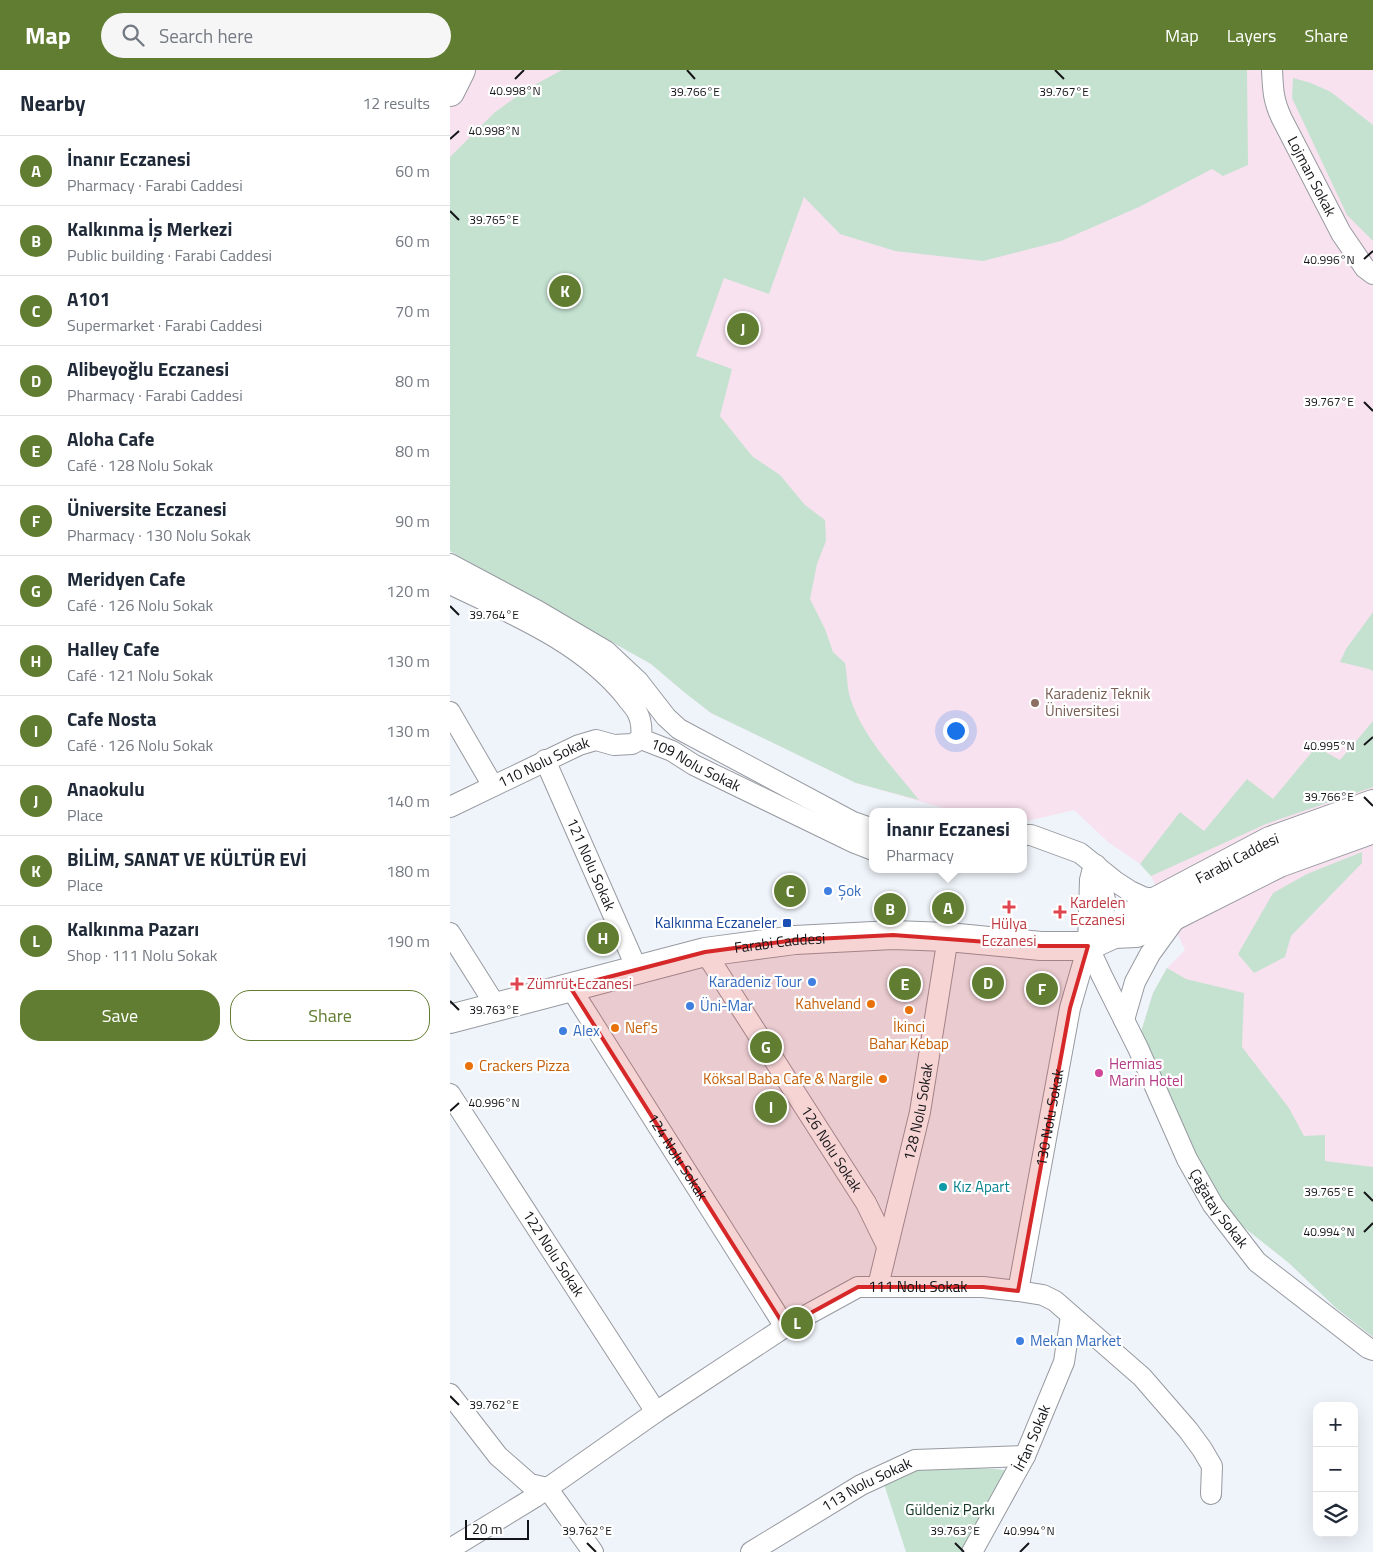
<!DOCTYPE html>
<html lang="en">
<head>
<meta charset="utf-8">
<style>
	:root { --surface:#fff; --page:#f6f6f7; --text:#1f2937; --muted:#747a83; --line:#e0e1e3; --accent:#617d31 }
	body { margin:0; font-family:"Titillium Web",sans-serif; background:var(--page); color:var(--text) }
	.controls { position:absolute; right:15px; bottom:15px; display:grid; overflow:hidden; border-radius:10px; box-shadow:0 5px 20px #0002 }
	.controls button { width:45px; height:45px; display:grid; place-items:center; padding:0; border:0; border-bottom:1px solid var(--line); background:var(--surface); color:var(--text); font:25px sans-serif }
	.scale { position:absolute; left:15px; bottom:12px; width:64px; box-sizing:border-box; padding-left:5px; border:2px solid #141518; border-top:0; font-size:14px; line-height:18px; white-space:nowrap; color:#141518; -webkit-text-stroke:4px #fff; paint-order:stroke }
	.you { position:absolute; left:505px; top:660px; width:18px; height:18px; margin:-12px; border:4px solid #fff; border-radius:50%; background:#1a73e8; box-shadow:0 0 0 8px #1a73e833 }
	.badge { display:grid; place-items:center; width:32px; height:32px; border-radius:50%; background:var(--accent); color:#fff; font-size:16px; font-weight:700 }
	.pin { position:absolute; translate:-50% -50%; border:2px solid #fff; box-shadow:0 1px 5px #0006 }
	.popup { position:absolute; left:419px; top:738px; width:158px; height:65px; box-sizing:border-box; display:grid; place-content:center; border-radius:10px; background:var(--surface); filter:drop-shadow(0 1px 4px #0005); font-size:16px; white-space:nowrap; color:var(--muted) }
	.popup b { font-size:19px; color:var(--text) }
	.popup::after { content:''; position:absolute; left:50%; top:100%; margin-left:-10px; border:10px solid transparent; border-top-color:var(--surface) }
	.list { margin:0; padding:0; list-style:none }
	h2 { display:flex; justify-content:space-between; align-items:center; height:65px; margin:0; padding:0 20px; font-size:21px }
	h2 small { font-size:16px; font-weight:400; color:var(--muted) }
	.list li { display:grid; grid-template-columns:32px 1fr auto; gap:15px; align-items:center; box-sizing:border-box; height:70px; padding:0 20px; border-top:1px solid var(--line) }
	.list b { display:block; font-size:19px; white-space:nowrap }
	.list p { margin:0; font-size:16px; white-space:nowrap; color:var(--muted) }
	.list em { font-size:16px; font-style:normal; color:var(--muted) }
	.actions { display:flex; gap:10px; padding:15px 20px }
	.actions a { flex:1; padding:11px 0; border:1px solid var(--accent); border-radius:20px; text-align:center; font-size:18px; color:var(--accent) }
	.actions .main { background:var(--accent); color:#fff }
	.icon { flex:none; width:28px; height:28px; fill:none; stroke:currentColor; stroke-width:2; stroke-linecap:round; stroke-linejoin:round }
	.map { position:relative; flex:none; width:923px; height:1482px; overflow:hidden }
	header { display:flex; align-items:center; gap:30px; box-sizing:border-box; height:70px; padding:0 25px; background:var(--accent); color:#fff }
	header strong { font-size:24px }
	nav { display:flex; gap:28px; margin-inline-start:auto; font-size:18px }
	.search { width:350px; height:45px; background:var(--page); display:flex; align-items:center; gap:12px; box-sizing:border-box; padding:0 18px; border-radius:28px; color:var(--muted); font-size:19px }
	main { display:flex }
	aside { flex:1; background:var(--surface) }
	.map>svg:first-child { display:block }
	.education { fill:#f8e2ef }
	.green { fill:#c5e2d1 }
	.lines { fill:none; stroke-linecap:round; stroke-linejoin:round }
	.street-casing { stroke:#979aa0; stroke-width:22 }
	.secondary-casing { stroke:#979aa0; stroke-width:30 }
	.street { stroke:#fff; stroke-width:20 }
	.secondary { stroke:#fff; stroke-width:28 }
	.marked { fill:#d62828; fill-opacity:0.2; stroke:#d62828; stroke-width:4; stroke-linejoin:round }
	.ticks { fill:none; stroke:#141518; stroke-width:2 }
	.education-dot { fill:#8d6e63; stroke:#fff; stroke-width:2 }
	.shop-dot { fill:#3f7fe0; stroke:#fff; stroke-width:2 }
	.health-dot { fill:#e0444e; stroke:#fff; stroke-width:2 }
	.transit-dot { fill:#1a4fb4; stroke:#fff; stroke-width:2 }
	.food-dot { fill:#e8710a; stroke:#fff; stroke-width:2 }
	.hotel-dot { fill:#d1479c; stroke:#fff; stroke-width:2 }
	.culture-dot { fill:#0f9aa8; stroke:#fff; stroke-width:2 }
	.labels { text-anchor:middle; stroke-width:4.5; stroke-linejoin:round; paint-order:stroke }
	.street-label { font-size:15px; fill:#141518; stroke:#fff }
	.education-label { font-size:15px; fill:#785e54; stroke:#fff; text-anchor:start }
	.shop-label { font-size:15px; fill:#366cbe; stroke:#fff; text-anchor:start }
	.health-label { font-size:15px; fill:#be3a42; stroke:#fff; text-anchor:start }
	.transit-label { font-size:15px; fill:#164399; stroke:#fff; text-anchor:end }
	.food-label { font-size:15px; fill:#c56008; stroke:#fff; text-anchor:end }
	.hotel-label { font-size:15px; fill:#b23c85; stroke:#fff; text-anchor:start }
	.culture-label { font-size:15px; fill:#0d838f; stroke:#fff; text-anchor:start }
	.park-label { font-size:15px; fill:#103523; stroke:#fff }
	.ticks-label { font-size:12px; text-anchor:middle; fill:#141518; stroke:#fff; stroke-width:4.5; stroke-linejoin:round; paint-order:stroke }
</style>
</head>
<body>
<header>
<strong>Map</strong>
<div class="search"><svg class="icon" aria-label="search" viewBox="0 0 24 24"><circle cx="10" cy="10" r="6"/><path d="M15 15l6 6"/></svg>Search here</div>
<nav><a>Map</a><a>Layers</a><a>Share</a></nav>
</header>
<main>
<aside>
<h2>Nearby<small>12 results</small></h2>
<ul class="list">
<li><span class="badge">A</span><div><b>İnanır Eczanesi</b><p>Pharmacy · Farabi Caddesi</p></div><em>60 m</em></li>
<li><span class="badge">B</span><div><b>Kalkınma İş Merkezi</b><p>Public building · Farabi Caddesi</p></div><em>60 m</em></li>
<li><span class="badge">C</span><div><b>A101</b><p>Supermarket · Farabi Caddesi</p></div><em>70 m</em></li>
<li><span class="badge">D</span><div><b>Alibeyoğlu Eczanesi</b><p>Pharmacy · Farabi Caddesi</p></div><em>80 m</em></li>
<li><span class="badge">E</span><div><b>Aloha Cafe</b><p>Café · 128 Nolu Sokak</p></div><em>80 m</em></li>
<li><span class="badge">F</span><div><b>Üniversite Eczanesi</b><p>Pharmacy · 130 Nolu Sokak</p></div><em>90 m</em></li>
<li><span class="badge">G</span><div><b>Meridyen Cafe</b><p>Café · 126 Nolu Sokak</p></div><em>120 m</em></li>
<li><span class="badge">H</span><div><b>Halley Cafe</b><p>Café · 121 Nolu Sokak</p></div><em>130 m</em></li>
<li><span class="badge">I</span><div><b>Cafe Nosta</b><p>Café · 126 Nolu Sokak</p></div><em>130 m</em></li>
<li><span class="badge">J</span><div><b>Anaokulu</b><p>Place</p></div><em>140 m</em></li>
<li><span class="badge">K</span><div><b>BİLİM, SANAT VE KÜLTÜR EVİ</b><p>Place</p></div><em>180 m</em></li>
<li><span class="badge">L</span><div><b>Kalkınma Pazarı</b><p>Shop · 111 Nolu Sokak</p></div><em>190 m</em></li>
</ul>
<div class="actions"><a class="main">Save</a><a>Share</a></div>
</aside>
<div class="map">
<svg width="923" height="1482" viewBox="0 0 923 1482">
	<rect width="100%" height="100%" fill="#eff4fa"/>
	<path class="education" d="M0,0h923v1267l-37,-29 -47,-45 -48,-38 -100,-193 12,-39 14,-25 18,-18 -34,-74 -11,-12 -32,-22 -34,-32 -51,12v-10h-66l-101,-29 -145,-70 -27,-21 -33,-28 -201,-113z"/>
	<path class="green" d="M112,0h685l1,95 -25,11 -11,-7 -73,38 -78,34 -78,20 -88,-10 -55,-17 -36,-37 -35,97 -45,-16 -28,78 36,13 -12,47 32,40 28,19 25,30 20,15 1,21 -9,23 -7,35 15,30 8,23 12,11c2,10 2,21 4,31 12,42 44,73 70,106l-63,-17 -145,-70 -27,-21 -33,-28 -201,-113v-394l44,-44 33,-24z
		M843,8l18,5 20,9 42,33v116l-26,-26 -55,-117z
		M923,542v59l-4,-2 -29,-7 6,-13z
		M923,651v66l-107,37 -115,52 -11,-12 40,-52 24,19 43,-52 26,20 43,-52 24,13z
		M912,782v11l-71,73 -6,21 -31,16 -16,-19 35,-61 34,-19z
		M717,898l19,11 58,14 -2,54 47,61 15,28 21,-1v26l48,6v170l-37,-29 -47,-45 -48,-38 -34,-45 -66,-148 12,-39z
		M468,1396l79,3 24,4 -44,79h-71l-22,-68z"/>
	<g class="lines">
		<defs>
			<g id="street">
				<path id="s1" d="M822,0c1,20 1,30 10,49l59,114 24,35 8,6"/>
				<path d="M0,494l88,47 68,40 32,30 28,36 13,12 174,93 20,7"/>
				<path id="s2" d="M0,514c62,30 132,58 176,113 3,5 9,10 11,15 5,9 5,18 4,27l31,12 22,14 161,78 18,7"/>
				<path d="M0,642l43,74"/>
				<path id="s3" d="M95,690l92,209"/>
				<path id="s4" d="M0,737l129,-62 17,-5 18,5 18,-1 9,-5"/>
				<path d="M573,765h8l49,18 36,29 14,9 13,6 16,3"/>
				<path id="s5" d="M646,795l-4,7 -2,8 -2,66 14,30 36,72 49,111 26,46 44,57 111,86 5,2"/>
				<path d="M0,863l46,73"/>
				<path id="s6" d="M255,882l161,251 21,43"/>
				<path id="s7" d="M120,917l215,340"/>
				<path d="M674,950l11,-38 15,-28 29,-40"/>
				<path id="s8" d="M0,1024l206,318"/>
				<path id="s9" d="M428,1216l42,-174 28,-175"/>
				<path id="s10" d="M568,1221l52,-283 18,-62 15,-27 2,-19 -7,-31"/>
				<path d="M0,1324l48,62 32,28 17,4 46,64"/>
				<path id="s11" d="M0,1479l85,-52 121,-85 129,-85 73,-40h125l35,4 25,4 12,6 87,76 46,53 14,19 10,17 -1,28"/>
				<path id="s12" d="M301,1482l110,-67 54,-25 110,-4"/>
				<path id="s13" d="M522,1482l53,-96 39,-94 7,-46"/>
			</g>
			<g id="secondary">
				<path d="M0,22l11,-22"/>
				<path id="s14" d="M664,864l12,-15 21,-13 123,-65 103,-37"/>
				<path id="s15" d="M0,949l255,-67 90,-12 98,-5 55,2 93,9h47l26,-12 22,-1 22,-9 121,-61 94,-34"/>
			</g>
		</defs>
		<use href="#street" class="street-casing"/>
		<use href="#secondary" class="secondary-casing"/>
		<use href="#street" class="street"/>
		<use href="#secondary" class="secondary"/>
	</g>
	<path class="marked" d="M443,865l148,11h47l-18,62 -52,283 -35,-4h-125l-73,40 -215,-340 135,-35 90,-12z"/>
	<path class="ticks" d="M237,0l8,9M605,0l9,9M65,9l9,-9M0,69l9,-8M0,141l9,9M914,189l9,-8M914,332l9,9M0,536l9,9M914,675l9,-8M914,727l9,9M0,931l9,9M0,1041l9,-8M914,1122l9,9M914,1162l9,-9M0,1326l9,9M137,1473l9,9M505,1473l9,9M570,1482l9,-9"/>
	<circle class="education-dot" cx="585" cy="633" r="5"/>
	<g class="shop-dot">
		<circle cx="378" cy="821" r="5"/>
		<circle cx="362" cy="912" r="5"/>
		<circle cx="240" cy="936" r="5"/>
		<circle cx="113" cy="961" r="5"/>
		<circle cx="570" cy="1271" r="5"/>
	</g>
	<g class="health-dot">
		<path d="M556.5 829.5h5v5h5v5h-5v5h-5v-5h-5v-5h5z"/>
		<path d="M607.5 834.5h5v5h5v5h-5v5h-5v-5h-5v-5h5z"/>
		<path d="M64.5 906.5h5v5h5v5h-5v5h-5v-5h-5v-5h5z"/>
	</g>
	<rect class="transit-dot" x="332" y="848" width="10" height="10" rx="2.5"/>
	<g class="food-dot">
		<circle cx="421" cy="934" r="5"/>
		<circle cx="459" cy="940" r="5"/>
		<circle cx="165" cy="958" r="5"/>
		<circle cx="19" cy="996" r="5"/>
		<circle cx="433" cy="1009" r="5"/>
	</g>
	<circle class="hotel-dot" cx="649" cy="1003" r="5"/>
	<circle class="culture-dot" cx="493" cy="1117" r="5"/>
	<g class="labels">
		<g class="street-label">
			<text dy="5" stroke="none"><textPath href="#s1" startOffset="115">Lojman Sokak</textPath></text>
			<text dy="5" stroke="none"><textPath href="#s4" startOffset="104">110 Nolu Sokak</textPath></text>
			<text dy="5" stroke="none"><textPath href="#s2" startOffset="318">109 Nolu Sokak</textPath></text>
			<text dy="5" stroke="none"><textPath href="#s14" startOffset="146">Farabi Caddesi</textPath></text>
			<text dy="5" stroke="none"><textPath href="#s3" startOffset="114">121 Nolu Sokak</textPath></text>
			<text dy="5" stroke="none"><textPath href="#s15" startOffset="339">Farabi Caddesi</textPath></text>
			<text dy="5" stroke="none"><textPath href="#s9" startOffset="179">128 Nolu Sokak</textPath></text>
			<text dy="5" stroke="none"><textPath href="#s10" startOffset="176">130 Nolu Sokak</textPath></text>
			<text dy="5" stroke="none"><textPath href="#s6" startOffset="234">126 Nolu Sokak</textPath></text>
			<text dy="5" stroke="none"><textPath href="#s7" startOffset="201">124 Nolu Sokak</textPath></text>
			<text dy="5" stroke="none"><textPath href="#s5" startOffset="376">Çağatay Sokak</textPath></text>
			<text dy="5" stroke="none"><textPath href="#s8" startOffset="190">122 Nolu Sokak</textPath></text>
			<text dy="5" stroke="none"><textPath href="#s11" startOffset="545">111 Nolu Sokak</textPath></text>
			<text dy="5" stroke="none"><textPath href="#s13" startOffset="129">İrfan Sokak</textPath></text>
			<text dy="5" stroke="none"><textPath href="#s12" startOffset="134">113 Nolu Sokak</textPath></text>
		</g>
		<g class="education-label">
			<text x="595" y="629">Karadeniz Teknik<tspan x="595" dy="17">Üniversitesi</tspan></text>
		</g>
		<g class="shop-label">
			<text x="388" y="826">Şok</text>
			<text x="352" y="917" text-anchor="end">Karadeniz Tour</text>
			<text x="250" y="941">Üni-Mar</text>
			<text x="123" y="966">Alex</text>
			<text x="580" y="1276">Mekan Market</text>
		</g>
		<g class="health-label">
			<text x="620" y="838">Kardelen<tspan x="620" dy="17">Eczanesi</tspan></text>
			<text x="559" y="859" text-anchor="middle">Hülya<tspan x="559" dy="17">Eczanesi</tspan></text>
			<text x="77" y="919">Zümrüt Eczanesi</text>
		</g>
		<g class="transit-label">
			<text x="327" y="858">Kalkınma Eczaneler</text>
		</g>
		<g class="food-label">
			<text x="411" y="939">Kahveland</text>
			<text x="459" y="962" text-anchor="middle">İkinci<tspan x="459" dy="17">Bahar Kebap</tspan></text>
			<text x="175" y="963" text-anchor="start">Nef's</text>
			<text x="29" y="1001" text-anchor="start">Crackers Pizza</text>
			<text x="423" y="1014">Köksal Baba Cafe &amp; Nargile</text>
		</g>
		<g class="hotel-label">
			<text x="659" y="999">Hermias<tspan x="659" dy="17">Marin Hotel</tspan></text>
		</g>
		<g class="culture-label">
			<text x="503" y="1122">Kız Apart</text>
		</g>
		<g class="park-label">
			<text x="500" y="1445">Güldeniz Parkı</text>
		</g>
	</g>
	<g class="ticks-label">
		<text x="65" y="25">40.998°N</text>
		<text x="245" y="26">39.766°E</text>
		<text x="614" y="26">39.767°E</text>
		<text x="44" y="65">40.998°N</text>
		<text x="44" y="154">39.765°E</text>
		<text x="879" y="194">40.996°N</text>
		<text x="879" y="336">39.767°E</text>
		<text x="44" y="549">39.764°E</text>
		<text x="879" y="680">40.995°N</text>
		<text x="879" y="731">39.766°E</text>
		<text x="44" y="944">39.763°E</text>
		<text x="44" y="1037">40.996°N</text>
		<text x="879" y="1126">39.765°E</text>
		<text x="879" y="1166">40.994°N</text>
		<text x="44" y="1339">39.762°E</text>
		<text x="137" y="1465">39.762°E</text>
		<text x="505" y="1465">39.763°E</text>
		<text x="579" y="1465">40.994°N</text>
	</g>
</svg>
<div class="controls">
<button>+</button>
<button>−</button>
<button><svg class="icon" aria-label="layers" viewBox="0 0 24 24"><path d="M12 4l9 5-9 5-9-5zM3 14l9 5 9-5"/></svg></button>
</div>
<div class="scale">20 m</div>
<div class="you"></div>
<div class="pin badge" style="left:498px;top:838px">A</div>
<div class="popup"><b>İnanır Eczanesi</b>Pharmacy</div>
<div class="pin badge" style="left:440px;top:839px">B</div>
<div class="pin badge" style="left:340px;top:821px">C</div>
<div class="pin badge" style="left:538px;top:913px">D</div>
<div class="pin badge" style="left:455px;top:914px">E</div>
<div class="pin badge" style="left:592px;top:919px">F</div>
<div class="pin badge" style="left:316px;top:977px">G</div>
<div class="pin badge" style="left:153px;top:868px">H</div>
<div class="pin badge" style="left:321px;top:1037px">I</div>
<div class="pin badge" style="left:293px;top:259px">J</div>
<div class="pin badge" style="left:115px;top:221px">K</div>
<div class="pin badge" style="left:347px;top:1253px">L</div>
</div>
</main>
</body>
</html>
